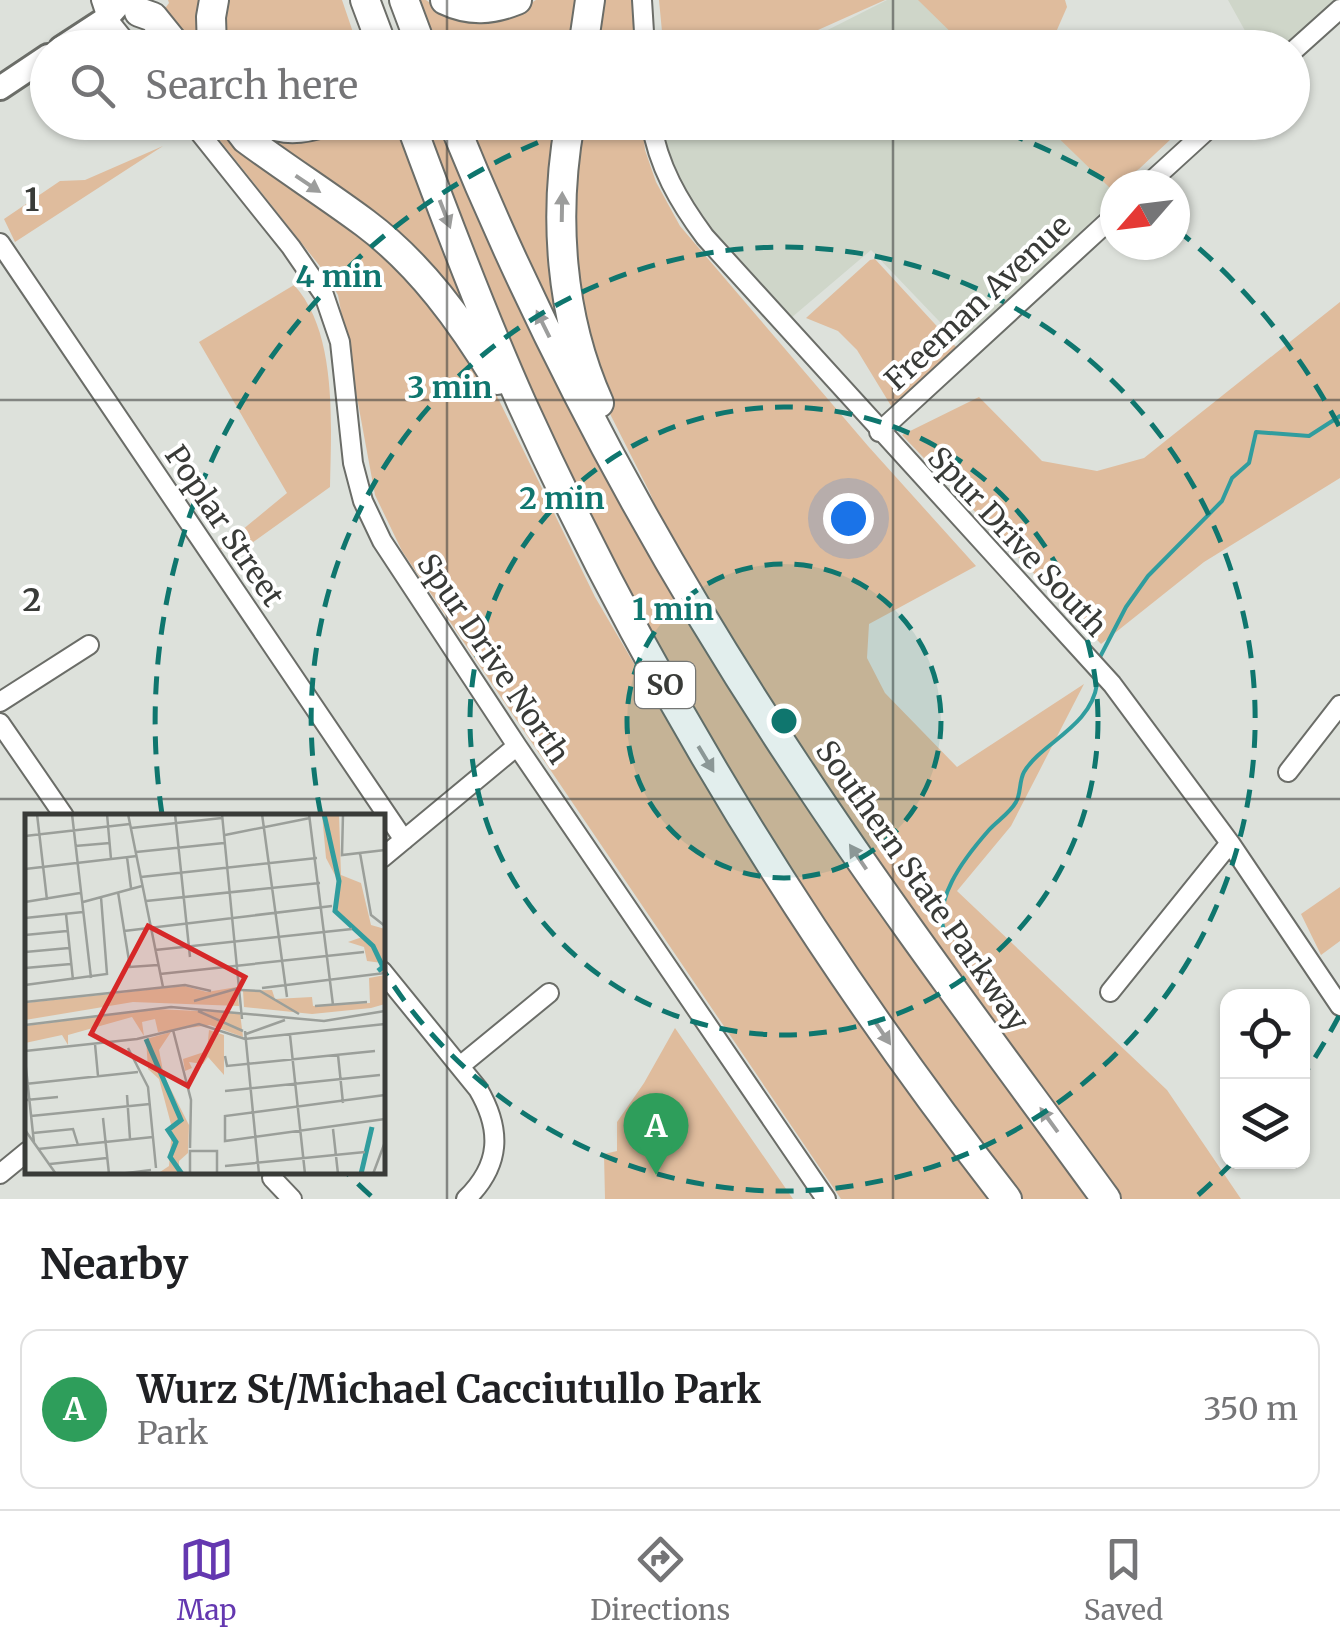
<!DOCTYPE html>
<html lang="en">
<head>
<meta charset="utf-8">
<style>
	:root { --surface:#fff; --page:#f2f2f2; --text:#202124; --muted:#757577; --line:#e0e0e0; --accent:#6438b0 }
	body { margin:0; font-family:Merriweather,serif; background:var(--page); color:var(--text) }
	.controls { position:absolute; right:30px; bottom:30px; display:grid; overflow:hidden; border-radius:20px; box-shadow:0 2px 8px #0004 }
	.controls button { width:90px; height:90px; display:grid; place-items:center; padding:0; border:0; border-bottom:2px solid var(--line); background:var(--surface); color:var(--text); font:50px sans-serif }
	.compass { position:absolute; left:1100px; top:170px; width:90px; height:90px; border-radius:50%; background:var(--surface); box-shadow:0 2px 8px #0004; rotate:242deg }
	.you { position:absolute; left:848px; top:518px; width:35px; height:35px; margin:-25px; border:8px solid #fff; border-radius:50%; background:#1a73e8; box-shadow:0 0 0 15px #1a73e833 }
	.badge { display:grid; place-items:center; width:65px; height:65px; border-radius:50%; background:var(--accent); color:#fff; font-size:32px; font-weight:700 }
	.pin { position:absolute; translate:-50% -82px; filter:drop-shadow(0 2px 5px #0008) }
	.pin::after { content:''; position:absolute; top:52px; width:35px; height:30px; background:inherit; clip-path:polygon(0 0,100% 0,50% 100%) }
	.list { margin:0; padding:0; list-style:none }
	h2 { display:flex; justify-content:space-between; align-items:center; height:130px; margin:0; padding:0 40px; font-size:42px }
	h2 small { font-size:32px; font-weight:400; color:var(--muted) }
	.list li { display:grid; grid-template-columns:65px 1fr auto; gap:30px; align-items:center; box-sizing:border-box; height:160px; margin:0 20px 20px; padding:0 20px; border:2px solid var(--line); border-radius:20px }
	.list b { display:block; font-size:38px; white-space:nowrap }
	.list p { margin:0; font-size:32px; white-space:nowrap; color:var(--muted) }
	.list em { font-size:32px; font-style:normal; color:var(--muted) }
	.icon { flex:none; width:55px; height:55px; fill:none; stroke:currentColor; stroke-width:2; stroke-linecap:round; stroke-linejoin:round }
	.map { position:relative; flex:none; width:1340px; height:1199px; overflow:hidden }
	.search { position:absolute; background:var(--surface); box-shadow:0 2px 8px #0004; left:30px; right:30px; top:30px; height:110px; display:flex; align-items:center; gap:25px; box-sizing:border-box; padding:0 35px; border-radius:55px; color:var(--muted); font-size:38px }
	.sheet { height:310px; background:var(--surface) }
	nav { display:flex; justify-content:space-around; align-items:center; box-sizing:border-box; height:140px; border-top:2px solid var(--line); background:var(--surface); font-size:28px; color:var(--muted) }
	nav a { display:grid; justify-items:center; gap:5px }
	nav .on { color:var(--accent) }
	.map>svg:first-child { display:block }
	.built { fill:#cfd6c9 }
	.green { fill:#dfbc9d }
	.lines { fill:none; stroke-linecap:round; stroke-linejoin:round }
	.stream { stroke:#309d9e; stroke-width:4 }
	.minor-casing { stroke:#6b6d68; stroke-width:22 }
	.major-casing { stroke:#6b6d68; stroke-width:28 }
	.highway-casing { stroke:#6b6d68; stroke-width:32 }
	.minor { stroke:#fff; stroke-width:18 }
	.major { stroke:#fff; stroke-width:22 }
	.highway { stroke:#fff; stroke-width:28 }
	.oneway { fill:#9c9d9c }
	.grid { fill:none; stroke:#393b38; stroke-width:2.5; stroke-opacity:0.55 }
	.ring { fill:none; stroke:#0f766e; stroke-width:5; stroke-dasharray:18 12 }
	.labels { text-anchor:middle; stroke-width:8; stroke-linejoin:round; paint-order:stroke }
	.shield { fill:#fff; stroke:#747674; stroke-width:2.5 }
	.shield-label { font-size:28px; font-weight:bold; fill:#393b38 }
	.street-label { font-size:30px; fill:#393b38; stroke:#fff }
	.inset-river { fill:none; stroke:#309d9e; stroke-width:5 }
	.inset-road { fill:none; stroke:#9b9f9a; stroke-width:2.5 }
	.view { fill:#d62828; fill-opacity:0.15; stroke:#d62828; stroke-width:5 }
	.inset-edge { fill:none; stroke:#393b38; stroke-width:5 }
	.grid-label { font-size:32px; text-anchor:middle; font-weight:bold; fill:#393b38; stroke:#fff; stroke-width:8; stroke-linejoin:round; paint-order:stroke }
	.centre { fill:#0f766e; stroke:#fff; stroke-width:5 }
	.ring-label { font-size:30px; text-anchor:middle; font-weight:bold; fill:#0f766e; stroke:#fff; stroke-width:8; stroke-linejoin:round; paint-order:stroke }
</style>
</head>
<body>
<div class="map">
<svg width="1340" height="1199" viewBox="0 0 1340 1199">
	<rect width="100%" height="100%" fill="#dde1db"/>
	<path class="built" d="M887,0h47l47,48h-189z
		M1228,0h109l-52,48 -31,-1z
		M659,123h396l61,62 -1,15 -155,143 -89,-93 -80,68 -96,-108 -25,-51z"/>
	<path class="green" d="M168,0h39l-2,47h-22l-22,-33 8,-11z
		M220,0h122l16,47 -139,1z
		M414,0h12l16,11 68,5 26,-16h48l-6,47h-146z
		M597,0h36l3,47 -46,1z
		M659,0h226l-105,47 -113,1 -4,-6z
		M918,0h147l2,7 -14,32 -14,8 -72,1z
		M206,123h15l183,143 90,124 101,207 99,169 119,190 177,243h-149l-439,-648 -27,-56 -37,-200 -15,-25z
		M344,123h53l73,191 -220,-188c31,8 67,23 94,-3z
		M419,123h19l31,77 86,180 91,168 98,161 346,490h-72l-121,-161 -191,-301 -92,-167 -83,-176z
		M462,123h102l3,203 -8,3z
		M577,123h65l3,27 11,32 24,44 188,220 108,120 -107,58 -2,34 18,35 72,74 127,-83 -73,142 -54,65 210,199 74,109h-121l-288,-401 -159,-251 -24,-56 -44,-87 -36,-142z
		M1043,123h145l-49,46 -29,19z
		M163,146l-148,96 -11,-23 56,-38 25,-1z
		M875,259l82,89 -64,61 -36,-59 -19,-19 -32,-13 64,-58z
		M294,285c44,48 37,141 36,202l-85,61 -26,1 68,-56 -88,-151z
		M1340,302v176l-136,84 -103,82 -199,-209 77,-38 63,64 55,10 47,-13z
		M1340,887v54l-19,14 -20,-41z
		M675,1028l118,171h-188l-1,-45 13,-3v-29l27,-39z"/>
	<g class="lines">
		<path class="stream" d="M1100,657l26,-50 22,-31 74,-75 10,-23 17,-15 7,-31 53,4 31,-20
			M948,940c-21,-36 18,-84 41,-110 8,-9 21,-17 27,-28 5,-8 3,-21 8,-30 17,-29 67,-45 73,-88"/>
		<defs>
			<path id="minor" d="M101,0l6,18 24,30
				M642,0l3,48
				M1292,52l48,-43
				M191,122l100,125 33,48 16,47 13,121 10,38 19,40 135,205 309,453
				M651,122c7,44 28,80 54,115l407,447 118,159 110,163
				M1147,185l69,-63
				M0,243l404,597
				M879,432l236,-217
				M0,702l89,-57
				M0,723l64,93
				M1288,772l52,-67
				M382,858l135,-112
				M382,971l96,118c24,41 23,76 -12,110
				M1110,992l120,-149
				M460,1066l89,-73
				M0,1174l28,-23
				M272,1178l20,21"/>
			<path id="major" d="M61,48l46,-30 16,-18
				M0,88l48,-32"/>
			<path id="highway" d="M365,0l18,48
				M404,0l18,48
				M445,0c25,12 47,10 72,0
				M139,12l14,5 25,31
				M212,48l-1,-31 3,-17
				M583,48l7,-48
				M233,122l13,17c39,29 80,55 119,84 55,41 97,99 132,157
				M266,122c19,10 39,7 59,0
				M410,122c35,95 71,190 112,282 129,284 294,550 485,795
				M453,122c92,227 210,443 345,646 97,147 204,288 308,431
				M570,122c-17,93 -10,194 29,281"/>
		</defs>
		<use href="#minor" class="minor-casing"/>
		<use href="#major" class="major-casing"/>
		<use href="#highway" class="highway-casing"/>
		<use href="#minor" class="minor"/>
		<use href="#major" class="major"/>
		<use href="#highway" class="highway"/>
	</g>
	<defs><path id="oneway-solid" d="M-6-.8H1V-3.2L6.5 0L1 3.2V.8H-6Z" transform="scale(2.5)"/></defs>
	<g class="oneway">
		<use href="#oneway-solid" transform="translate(308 184) rotate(34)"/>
		<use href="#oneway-solid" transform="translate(562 207) rotate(-89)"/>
		<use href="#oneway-solid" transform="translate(445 214) rotate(69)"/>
		<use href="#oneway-solid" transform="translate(543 324) rotate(-116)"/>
		<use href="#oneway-solid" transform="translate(706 759) rotate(59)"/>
		<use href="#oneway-solid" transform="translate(858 857) rotate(-124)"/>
		<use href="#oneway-solid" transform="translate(882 1032) rotate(56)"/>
		<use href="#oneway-solid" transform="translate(1049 1120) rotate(-126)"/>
	</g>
	<path class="grid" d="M447,0v48M893,0v48M447,122v1077M893,122v1077M0,400h1340M0,799h1340"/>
	<circle cx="784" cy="721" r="157" fill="#0f766e" fill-opacity=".12"/>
	<g class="ring">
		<circle cx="784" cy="721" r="157"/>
		<circle cx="784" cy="721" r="314"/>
		<path d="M321 815A472 472 0 1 1 384 971"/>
		<path d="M1339 1016A629 629 0 0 1 1305 1073M1233 1162A629 629 0 0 1 1197 1196M371 1196A629 629 0 0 1 347 1173M162 814A629 629 0 0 1 590 123M978 123A629 629 0 0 1 1113 185M1176 229A629 629 0 0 1 1339 426"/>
	</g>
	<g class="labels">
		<rect class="shield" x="635" y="662" width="60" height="46" rx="8"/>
		<g class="shield-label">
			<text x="665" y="695">SO</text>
		</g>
		<g class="street-label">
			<text transform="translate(978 303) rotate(-43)" y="10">Freeman Avenue</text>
			<text transform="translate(224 526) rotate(56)" y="10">Poplar Street</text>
			<text transform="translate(1017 542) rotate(47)" y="10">Spur Drive South</text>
			<text transform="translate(493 659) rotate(56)" y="10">Spur Drive North</text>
			<text transform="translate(922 886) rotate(55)" y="10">Southern State Parkway</text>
		</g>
	</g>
	<g transform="translate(25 814)">
		<rect width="360" height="360" fill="#dde1db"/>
		<path d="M297,0h17l2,61 20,8 10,42 14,4v43h-6l3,-9 -15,-2 -3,-14 -16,-5 17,-6 -29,-25 1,-32 -11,-21zM360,161v29l-14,4 -59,6 -68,-7 -1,-16 29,-1 3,9 37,-2 1,9 57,-3 -1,-25zM159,172l23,6 30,-5 2,19 -106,-4 -108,18v-17zM131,195l84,4 3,24 -33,-12 -52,7 -3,-13 -13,3 2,14 -12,-19 -64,18v10l-6,-10 -37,8v-17zM184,216l15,5v40l-16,-18 -5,7 -14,-2 3,6 -7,3 -2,-12 24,-8zM146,218l-12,18 5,26 25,49 -1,28 -9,8v13h-22l12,-8 3,-38 -13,-49 -11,-10 -2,-30z" fill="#dfbc9d"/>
		<path class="inset-river" d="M299,0l15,67 -4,30 38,35 10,21 -5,4M121,225l35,81 -13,10 8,12 -6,15 12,17M336,360l11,-47"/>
		<path class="inset-road" d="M12,0l10,86M47,0l19,164M82,0l4,45M103,0l35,173M150,0l15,143M197,0l20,205M237,0l25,183M284,0l24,191M318,0l-1,41 43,-5M106,14l91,-10M200,21l85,-17M0,22l105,-12M50,32l35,-3M111,38l88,-9M335,39l11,62 14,11M102,43l4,31M0,55l112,-13M116,63l176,-19M93,78l12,75 28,-2M121,87l174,-18M0,88l55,-9M58,88l59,-16M41,100l7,66M0,104l58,-6M99,117l208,-25M0,121l42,-4M130,136l197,-21M0,138l44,-4M0,154l46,-4M135,160l204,-22M0,171l82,-11 -6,-77M237,174l123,-15M216,176l19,1 39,23M169,187l45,-13M0,188l160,-17 26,6M290,192l52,-4M173,197l45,20M0,211l146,-18 153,14 61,-10M148,216l18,70 -1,48M220,217l14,143M221,220l39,-14M265,221l15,139M70,230l3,32M103,234l20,39 8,81M0,237l112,-12 62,-15 46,15 140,-15M313,241l5,48M200,242l2,10 148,-15M0,245l9,84M0,270l113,-12M200,277l155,-16M102,281l3,44M360,281l-160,21v25l160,-22M1,286l32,-3M6,302l119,-12M78,304l6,56M308,315l5,45M0,316l31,44M8,319l40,-4 5,16M13,335l115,-12M25,350l57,-6M200,352l140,-14M94,360l32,-4M165,360v-23h27v23M348,360l12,-32"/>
		<path class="view" d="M123,112l97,51 -57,109 -97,-52z"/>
		<rect width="360" height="360" class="inset-edge"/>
	</g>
	<g class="grid-label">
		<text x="32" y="211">1</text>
		<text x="32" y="611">2</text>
	</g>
	<circle cx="784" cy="721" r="15" class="centre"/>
	<g class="ring-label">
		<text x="339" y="287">4 min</text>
		<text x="450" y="398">3 min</text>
		<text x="562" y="509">2 min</text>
		<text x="673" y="620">1 min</text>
	</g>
</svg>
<div class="controls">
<button><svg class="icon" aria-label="locate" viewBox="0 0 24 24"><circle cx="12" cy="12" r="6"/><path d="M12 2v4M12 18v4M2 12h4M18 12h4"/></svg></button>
<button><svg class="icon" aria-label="layers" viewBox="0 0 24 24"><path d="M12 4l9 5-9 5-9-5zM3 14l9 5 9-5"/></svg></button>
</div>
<svg class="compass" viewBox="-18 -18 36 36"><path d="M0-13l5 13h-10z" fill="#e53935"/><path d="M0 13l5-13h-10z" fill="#757577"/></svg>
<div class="you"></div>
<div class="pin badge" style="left:656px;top:1175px;background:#2e9e5b">A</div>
<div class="search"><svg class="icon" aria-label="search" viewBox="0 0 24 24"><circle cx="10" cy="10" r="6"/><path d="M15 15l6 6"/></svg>Search here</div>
</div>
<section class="sheet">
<h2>Nearby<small></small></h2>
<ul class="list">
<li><span class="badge" style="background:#2e9e5b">A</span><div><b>Wurz St/Michael Cacciutullo Park</b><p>Park</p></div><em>350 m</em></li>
</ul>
</section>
<nav>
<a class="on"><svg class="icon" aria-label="map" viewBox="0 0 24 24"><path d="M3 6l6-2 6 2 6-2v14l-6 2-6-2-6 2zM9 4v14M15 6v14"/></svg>Map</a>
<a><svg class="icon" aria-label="directions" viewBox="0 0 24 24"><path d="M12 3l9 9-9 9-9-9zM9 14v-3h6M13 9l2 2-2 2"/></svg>Directions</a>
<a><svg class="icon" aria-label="saved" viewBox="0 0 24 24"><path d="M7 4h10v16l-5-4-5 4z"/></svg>Saved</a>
</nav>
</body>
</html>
